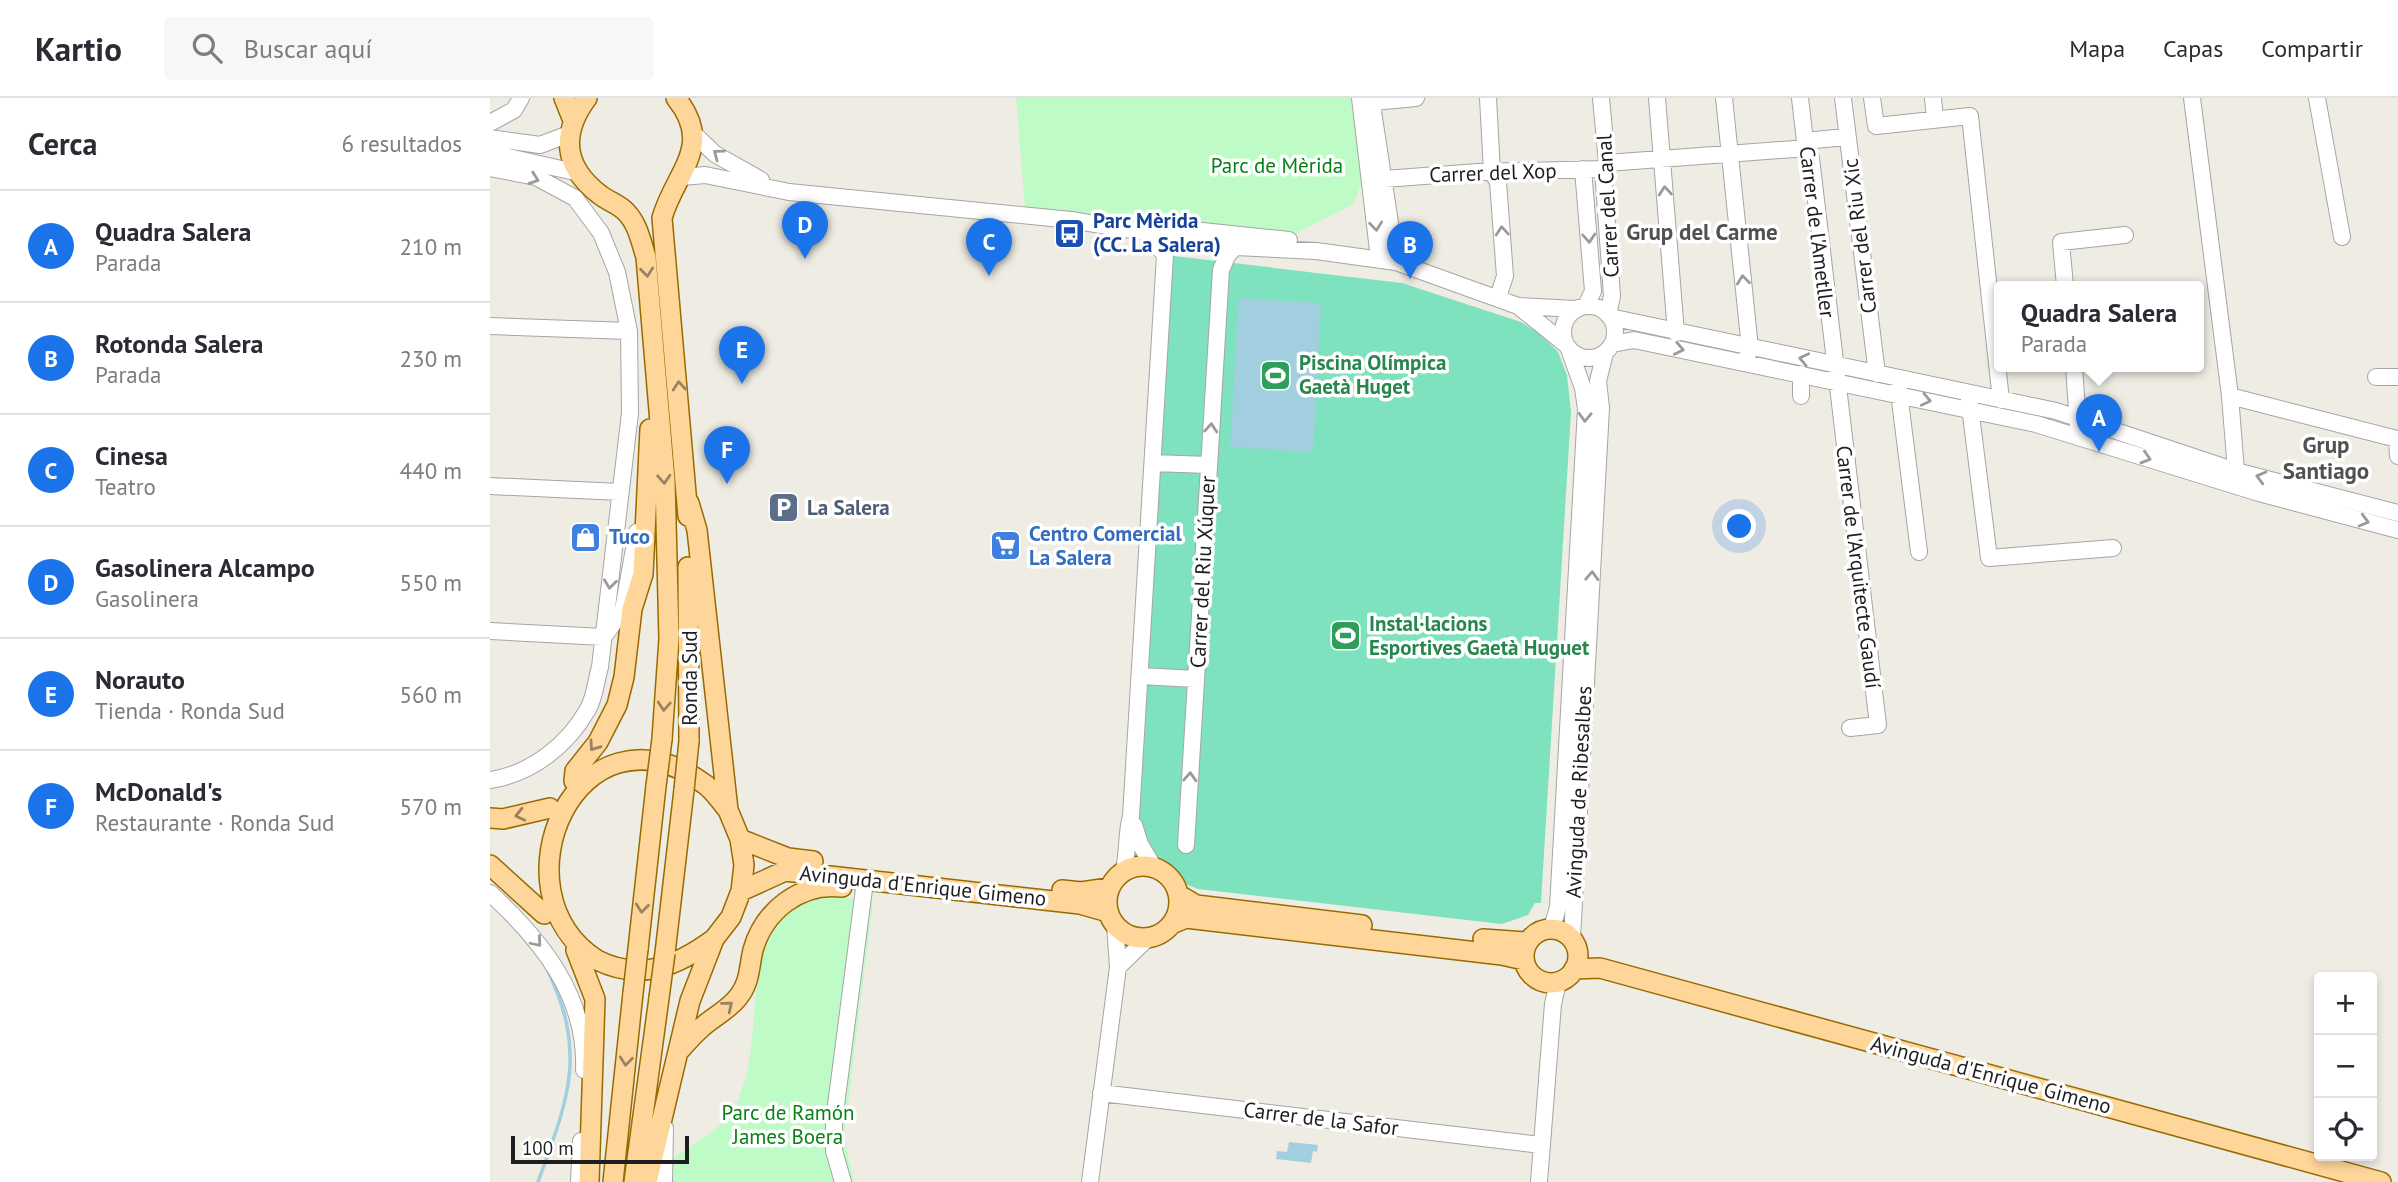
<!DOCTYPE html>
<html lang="es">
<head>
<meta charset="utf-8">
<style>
	:root { --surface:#fff; --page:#f7f7f7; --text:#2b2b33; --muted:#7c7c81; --line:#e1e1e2; --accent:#1a73e8 }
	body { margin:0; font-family:"PT Sans",sans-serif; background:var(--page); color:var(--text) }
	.controls { position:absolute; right:21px; bottom:21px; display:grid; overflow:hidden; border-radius:7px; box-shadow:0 4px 10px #0003 }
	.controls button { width:63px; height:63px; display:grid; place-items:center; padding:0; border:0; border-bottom:2px solid var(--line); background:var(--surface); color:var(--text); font:35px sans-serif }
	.scale { position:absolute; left:21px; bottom:18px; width:178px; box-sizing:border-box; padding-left:7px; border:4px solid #1e1e1e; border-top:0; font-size:19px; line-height:24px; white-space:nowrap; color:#1e1e1e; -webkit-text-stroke:5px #fff; paint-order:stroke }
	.you { position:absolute; left:1250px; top:429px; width:24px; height:24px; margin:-18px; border:5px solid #fff; border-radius:50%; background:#1a73e8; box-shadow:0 0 0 10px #1a73e833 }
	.badge { display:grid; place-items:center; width:46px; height:46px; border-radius:50%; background:var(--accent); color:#fff; font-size:23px; font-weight:700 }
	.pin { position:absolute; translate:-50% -58px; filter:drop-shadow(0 2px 4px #0008) }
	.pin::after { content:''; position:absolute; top:37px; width:24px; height:21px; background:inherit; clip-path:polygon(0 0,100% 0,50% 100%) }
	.popup { position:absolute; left:1504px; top:183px; width:210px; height:91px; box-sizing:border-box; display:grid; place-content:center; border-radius:7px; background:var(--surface); filter:drop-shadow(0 2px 5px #0005); font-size:23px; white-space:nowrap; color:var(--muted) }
	.popup b { font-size:26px; color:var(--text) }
	.popup::after { content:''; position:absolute; left:50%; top:100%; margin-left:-14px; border:14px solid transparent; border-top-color:var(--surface) }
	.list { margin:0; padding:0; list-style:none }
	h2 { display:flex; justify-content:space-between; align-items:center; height:91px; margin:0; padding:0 28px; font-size:30px }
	h2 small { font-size:23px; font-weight:400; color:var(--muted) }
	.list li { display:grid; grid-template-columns:46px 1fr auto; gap:21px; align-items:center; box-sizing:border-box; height:112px; padding:0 28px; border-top:2px solid var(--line) }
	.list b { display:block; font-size:26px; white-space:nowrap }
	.list p { margin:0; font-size:23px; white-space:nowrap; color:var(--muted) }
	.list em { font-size:23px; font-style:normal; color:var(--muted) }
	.icon { flex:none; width:38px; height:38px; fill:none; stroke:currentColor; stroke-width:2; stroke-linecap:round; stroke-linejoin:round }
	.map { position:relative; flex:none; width:1908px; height:1084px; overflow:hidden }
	header { display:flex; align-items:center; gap:42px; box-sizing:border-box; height:98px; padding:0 35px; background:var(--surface); border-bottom:2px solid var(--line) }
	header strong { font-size:33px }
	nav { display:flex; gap:38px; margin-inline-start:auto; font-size:24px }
	.search { width:490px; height:63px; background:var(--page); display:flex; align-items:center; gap:18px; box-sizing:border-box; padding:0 24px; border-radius:7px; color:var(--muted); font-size:26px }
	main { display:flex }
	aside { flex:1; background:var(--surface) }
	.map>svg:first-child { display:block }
	.park { fill:#bffbc6 }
	.pitch { fill:#7fe2be }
	.water { fill:#a2cfdf }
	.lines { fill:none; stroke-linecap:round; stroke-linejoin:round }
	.stream { stroke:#a2cfdf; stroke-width:3.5 }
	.minor-casing { stroke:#a5a5a5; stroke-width:18 }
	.major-casing { stroke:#986b00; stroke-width:22 }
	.minor { stroke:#fff; stroke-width:16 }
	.major { stroke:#ffd699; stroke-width:19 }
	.major-bridge-casing { stroke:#986b00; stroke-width:22; stroke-linecap:butt }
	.major-bridge { stroke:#ffd699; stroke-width:19 }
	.oneway { stroke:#9a9a9a }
	.oneway2 { stroke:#9a8362 }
	.labels { text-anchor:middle; stroke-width:7; stroke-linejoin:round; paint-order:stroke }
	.park-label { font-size:21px; fill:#078115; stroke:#fff }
	.street-label { font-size:21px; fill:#1e1e1e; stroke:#fff }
	.transit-label { font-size:21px; font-weight:bold; fill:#164399; stroke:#fff; text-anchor:start }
	.leisure-label { font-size:21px; font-weight:bold; fill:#27864d; stroke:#fff; text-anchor:start }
	.service-label { font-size:21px; font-weight:bold; fill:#4e5e75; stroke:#fff; text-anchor:start }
	.shop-label { font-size:21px; font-weight:bold; fill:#366cbe; stroke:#fff; text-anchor:start }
	.neighbourhood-label { font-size:23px; font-weight:bold; fill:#515151; stroke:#fff }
</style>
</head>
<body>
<header>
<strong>Kartio</strong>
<div class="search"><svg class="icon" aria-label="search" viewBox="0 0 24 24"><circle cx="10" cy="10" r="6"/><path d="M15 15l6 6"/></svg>Buscar aquí</div>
<nav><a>Mapa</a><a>Capas</a><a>Compartir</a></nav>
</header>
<main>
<aside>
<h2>Cerca<small>6 resultados</small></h2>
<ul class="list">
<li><span class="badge">A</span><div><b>Quadra Salera</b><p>Parada</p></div><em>210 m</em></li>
<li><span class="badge">B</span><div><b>Rotonda Salera</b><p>Parada</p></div><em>230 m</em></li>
<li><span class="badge">C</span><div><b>Cinesa</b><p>Teatro</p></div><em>440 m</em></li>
<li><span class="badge">D</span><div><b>Gasolinera Alcampo</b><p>Gasolinera</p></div><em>550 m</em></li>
<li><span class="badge">E</span><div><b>Norauto</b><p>Tienda · Ronda Sud</p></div><em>560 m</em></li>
<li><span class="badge">F</span><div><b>McDonald's</b><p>Restaurante · Ronda Sud</p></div><em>570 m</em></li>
</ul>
</aside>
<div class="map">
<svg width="1908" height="1084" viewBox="0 0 1908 1084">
	<rect width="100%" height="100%" fill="#efece4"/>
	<path class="park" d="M526,0h339l10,75 -11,31 -64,32 -265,-27z
		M344,798l39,6 -29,234 10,46h-181l1,-24c18,-14 45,-28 59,-46 4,-5 5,-14 8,-20 27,-69 -10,-185 93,-196z"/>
	<path class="pitch" d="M667,156l245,29 119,39 20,13 17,17 9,23 4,37 -30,491h-6l-7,12 -26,9 -304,-35 -76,-30z"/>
	<path class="water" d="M749,200l82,5 -8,149 -83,-5z
		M799,1044l29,3 -1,7 -4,-1 -2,12 -35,-4 1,-8 10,1z"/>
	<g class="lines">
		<path class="stream" d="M48,1084c30,-83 50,-128 9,-213"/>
		<defs>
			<path id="minor" d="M870,0l19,161
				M881,0l25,164
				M998,0l4,74 6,10 7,94 -7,21
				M1111,0l6,65 -4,6 9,127 -4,19
				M1167,0l19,235
				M1234,0l26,250 -3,9
				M1310,0l5,43 6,17 67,567 -28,3
				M1353,0l34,276
				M1382,0l4,28 94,-10 31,284
				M1443,0l2,21
				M1702,0l38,298 6,75
				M1827,0l25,139
				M873,5l53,-5
				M0,25l24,-13 7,-12
				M203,35l22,21 46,26
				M0,40l50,7 29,-11
				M1315,43l40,-4
				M0,55l89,20
				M1117,65l201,-15
				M0,70l46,9 39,21 26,35 16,39 12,59 1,82 -30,254c-4,13 -5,30 -12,42 -20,36 -57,65 -98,71
				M1093,71l10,122 -7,15
				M192,79l23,-2 84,17 282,28 164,27 81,4 80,11 122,44 46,37
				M881,82l107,-8 125,-3
				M665,128l134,14
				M1575,188l-4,-44 64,-7
				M1029,208l56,3
				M1073 234a26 26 0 1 1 52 0a26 26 0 1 1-52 0Z
				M1120,219l446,94 180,60 162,42
				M0,228l139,5
				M1122,246l22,-4 402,84 223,69 139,37
				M1584,268l4,60
				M1886,279h22
				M1408,287l21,167
				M1311,298v-22
				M1740,298l167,43 1,17
				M1479,301l20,159 124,-10
				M663,365l56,2
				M0,388l130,6
				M0,533l113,6
				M115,537l18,-25 14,-78
				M650,578l56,3
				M644,727l6,19 13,22
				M696,747l35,-575 6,-14 8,-9
				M634,772c4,-18 2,-36 7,-54l34,-561 -17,-20
				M0,795c51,47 97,103 94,177
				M1062,830l6,-21 28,-498 -3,-21 -13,-36
				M1082,840l29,-530 -3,-27 7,-28
				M628,869l30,-29
				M611,995l440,52
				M89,1084l2,-41
				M174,1084l1,-54
				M353,1084l-9,-31v-30l30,-232
				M600,1084l28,-215 -3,-42
				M1049,1084l14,-178 5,-22"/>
			<path id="major" d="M74,0l8,20
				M97,0c-26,35 -24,68 12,96 8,7 20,10 27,18 12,12 15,30 20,45l19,224 4,158 -7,100
				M186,0c39,48 -1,74 -14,120l26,298
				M198,469l1,174
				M84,683l1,-10 23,-29 19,-37 7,-28 8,-68 11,-35 7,-145
				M0,720l13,1 47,-11
				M250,741l48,19 25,3
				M0,767l54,49
				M617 804a36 36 0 1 1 72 0a36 36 0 1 1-72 0Z
				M572,792l19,2 28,-4
				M251,793l44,-20 295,33 28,8
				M689,797l17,10 166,20
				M682,826l14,-6 316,37 22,5
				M1034 858a27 27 0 1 1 54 0a27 27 0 1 1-54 0Z
				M224,841c-37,27 -73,43 -117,21 -107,-69 -19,-267 106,-177 10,6 17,18 25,27
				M993,841l44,3
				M148,851l18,-163
				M86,852l19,49 -6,183
				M175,855l19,-163
				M1084,871l26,-1 781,214
				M189,953c7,-8 14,-16 22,-23 12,-11 29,-19 38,-32 11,-14 10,-29 14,-46 11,-39 47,-68 89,-63
				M123,1084l20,-189
				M144,1084l25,-184
				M157,1084l43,-181 24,-62 17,-22 10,-26 3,-26 -4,-26 -12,-29 -31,-280 -8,-27"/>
		</defs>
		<use href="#minor" class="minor-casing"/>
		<use href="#major" class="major-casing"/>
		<use href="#minor" class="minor"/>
		<use href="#major" class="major"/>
		<defs>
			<path id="major-bridge" d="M166,688l6,-47
				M194,692l5,-49
				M143,895l5,-44
				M169,900l6,-45"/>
		</defs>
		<use href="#major-bridge" class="major-bridge-casing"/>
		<use href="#major-bridge" class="major-bridge"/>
	</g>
	<defs><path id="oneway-chevron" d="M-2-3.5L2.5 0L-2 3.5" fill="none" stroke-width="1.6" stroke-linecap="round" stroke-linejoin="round" transform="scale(1.75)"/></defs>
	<g class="oneway">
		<use href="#oneway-chevron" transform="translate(228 56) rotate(-143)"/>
		<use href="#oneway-chevron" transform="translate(44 81) rotate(19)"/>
		<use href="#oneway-chevron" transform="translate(1175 93) rotate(-95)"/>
		<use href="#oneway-chevron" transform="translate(886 128) rotate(84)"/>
		<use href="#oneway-chevron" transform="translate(1012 133) rotate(-94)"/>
		<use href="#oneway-chevron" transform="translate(1099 140) rotate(86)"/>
		<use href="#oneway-chevron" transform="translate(1253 182) rotate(-96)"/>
		<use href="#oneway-chevron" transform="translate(1189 251) rotate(12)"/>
		<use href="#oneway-chevron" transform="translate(1314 261) rotate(-168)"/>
		<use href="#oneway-chevron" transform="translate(1436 302) rotate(12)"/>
		<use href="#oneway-chevron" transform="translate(1095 319) rotate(92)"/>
		<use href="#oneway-chevron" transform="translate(721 330) rotate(-86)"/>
		<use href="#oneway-chevron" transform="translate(1656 360) rotate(17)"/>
		<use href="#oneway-chevron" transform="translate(1771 379) rotate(-165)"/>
		<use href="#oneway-chevron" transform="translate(1874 423) rotate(15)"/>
		<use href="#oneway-chevron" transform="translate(1102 478) rotate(-87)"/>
		<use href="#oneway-chevron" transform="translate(120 486) rotate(97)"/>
		<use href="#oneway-chevron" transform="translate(700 679) rotate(-87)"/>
		<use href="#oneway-chevron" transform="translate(47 844) rotate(50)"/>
	</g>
	<g class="oneway2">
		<use href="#oneway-chevron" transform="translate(157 174) rotate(84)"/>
		<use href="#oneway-chevron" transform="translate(189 288) rotate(-95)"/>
		<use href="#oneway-chevron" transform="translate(174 381) rotate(87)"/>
		<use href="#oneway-chevron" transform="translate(174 608) rotate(94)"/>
		<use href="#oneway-chevron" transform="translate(104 648) rotate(125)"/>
		<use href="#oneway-chevron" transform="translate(30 717) rotate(167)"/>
		<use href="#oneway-chevron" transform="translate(152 810) rotate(96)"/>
		<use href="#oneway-chevron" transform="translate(238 908) rotate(-39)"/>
		<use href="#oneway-chevron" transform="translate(136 963) rotate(96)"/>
	</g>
	<defs>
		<symbol id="bus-square" viewBox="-11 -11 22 22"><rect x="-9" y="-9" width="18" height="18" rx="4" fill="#1a4fb4" stroke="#fff"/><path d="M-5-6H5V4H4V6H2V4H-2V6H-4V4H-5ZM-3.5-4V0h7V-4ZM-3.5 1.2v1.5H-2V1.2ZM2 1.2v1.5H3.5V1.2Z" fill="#fff"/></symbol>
		<symbol id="stadium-square" viewBox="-11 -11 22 22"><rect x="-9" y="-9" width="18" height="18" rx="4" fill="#2e9e5b" stroke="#fff"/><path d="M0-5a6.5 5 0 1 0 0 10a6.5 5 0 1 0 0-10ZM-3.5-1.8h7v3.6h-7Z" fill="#fff"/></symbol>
		<symbol id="parking-square" viewBox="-11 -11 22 22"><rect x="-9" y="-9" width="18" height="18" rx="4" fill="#5c6f8a" stroke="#fff"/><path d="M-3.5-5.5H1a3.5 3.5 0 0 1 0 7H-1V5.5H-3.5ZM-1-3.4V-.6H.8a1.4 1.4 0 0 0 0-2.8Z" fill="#fff"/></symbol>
		<symbol id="shop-square" viewBox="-11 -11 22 22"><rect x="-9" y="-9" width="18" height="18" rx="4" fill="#3f7fe0" stroke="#fff"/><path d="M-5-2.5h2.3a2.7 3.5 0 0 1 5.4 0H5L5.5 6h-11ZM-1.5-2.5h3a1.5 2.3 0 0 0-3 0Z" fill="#fff"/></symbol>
		<symbol id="supermarket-square" viewBox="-11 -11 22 22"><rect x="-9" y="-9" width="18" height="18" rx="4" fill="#3f7fe0" stroke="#fff"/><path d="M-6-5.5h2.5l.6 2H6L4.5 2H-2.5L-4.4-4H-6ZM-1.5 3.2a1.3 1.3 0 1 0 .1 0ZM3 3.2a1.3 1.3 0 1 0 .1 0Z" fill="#fff"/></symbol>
	</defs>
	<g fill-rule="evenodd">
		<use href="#bus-square" x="562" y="118" width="35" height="35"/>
		<use href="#stadium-square" x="768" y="260" width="35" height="35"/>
		<use href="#parking-square" x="276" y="392" width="35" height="35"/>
		<use href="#shop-square" x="78" y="422" width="35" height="35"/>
		<use href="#supermarket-square" x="498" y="430" width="35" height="35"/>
		<use href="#stadium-square" x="838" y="520" width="35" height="35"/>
	</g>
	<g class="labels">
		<g class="park-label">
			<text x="787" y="75">Parc de Mèrida</text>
			<text x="298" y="1022">Parc de Ramón<tspan x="298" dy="24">James Boera</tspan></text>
		</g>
		<g class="street-label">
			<text transform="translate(1003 75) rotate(-2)" y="7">Carrer del Xop</text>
			<text transform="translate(1118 108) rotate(-93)" y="7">Carrer del Canal</text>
			<text transform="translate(1327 134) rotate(83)" y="7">Carrer de l'Ametller</text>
			<text transform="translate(1370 138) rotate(-97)" y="7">Carrer del Riu Xic</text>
			<text transform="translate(1368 469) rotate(83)" y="7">Carrer de l'Arquitecte Gaudí</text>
			<text transform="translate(713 474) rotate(-87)" y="7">Carrer del Riu Xúquer</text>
			<text transform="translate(200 580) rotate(-90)" y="7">Ronda Sud</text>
			<text transform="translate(1089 694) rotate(-87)" y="7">Avinguda de Ribesalbes</text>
			<text transform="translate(433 788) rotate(6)" y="7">Avinguda d'Enrique Gimeno</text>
			<text transform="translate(1501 977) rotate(15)" y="7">Avinguda d'Enrique Gimeno</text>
			<text transform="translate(831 1021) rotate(7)" y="7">Carrer de la Safor</text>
		</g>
		<g class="transit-label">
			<text x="603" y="130">Parc Mèrida<tspan x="603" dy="24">(CC. La Salera)</tspan></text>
		</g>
		<g class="leisure-label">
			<text x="809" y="272">Piscina Olímpica<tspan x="809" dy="24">Gaetà Huget</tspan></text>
			<text x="879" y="533">Instal·lacions<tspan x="879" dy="24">Esportives Gaetà Huguet</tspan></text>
		</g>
		<g class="service-label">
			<text x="317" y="417">La Salera</text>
		</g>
		<g class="shop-label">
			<text x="539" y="443">Centro Comercial<tspan x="539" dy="24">La Salera</tspan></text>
			<text x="119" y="446">Tuco</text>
		</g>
		<g class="neighbourhood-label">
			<text x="1212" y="142">Grup del Carme</text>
			<text x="1836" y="355">Grup<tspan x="1836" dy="26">Santiago</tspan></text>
		</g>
	</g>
</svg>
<div class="controls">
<button>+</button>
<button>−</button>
<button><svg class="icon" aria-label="locate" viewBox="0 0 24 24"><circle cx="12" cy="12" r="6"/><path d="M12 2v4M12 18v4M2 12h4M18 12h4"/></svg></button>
</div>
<div class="scale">100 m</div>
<div class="you"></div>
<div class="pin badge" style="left:1609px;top:354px">A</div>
<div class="popup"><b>Quadra Salera</b>Parada</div>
<div class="pin badge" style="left:920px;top:181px">B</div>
<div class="pin badge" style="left:499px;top:178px">C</div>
<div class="pin badge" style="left:315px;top:161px">D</div>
<div class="pin badge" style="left:252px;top:286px">E</div>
<div class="pin badge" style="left:237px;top:386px">F</div>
</div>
</main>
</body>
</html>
